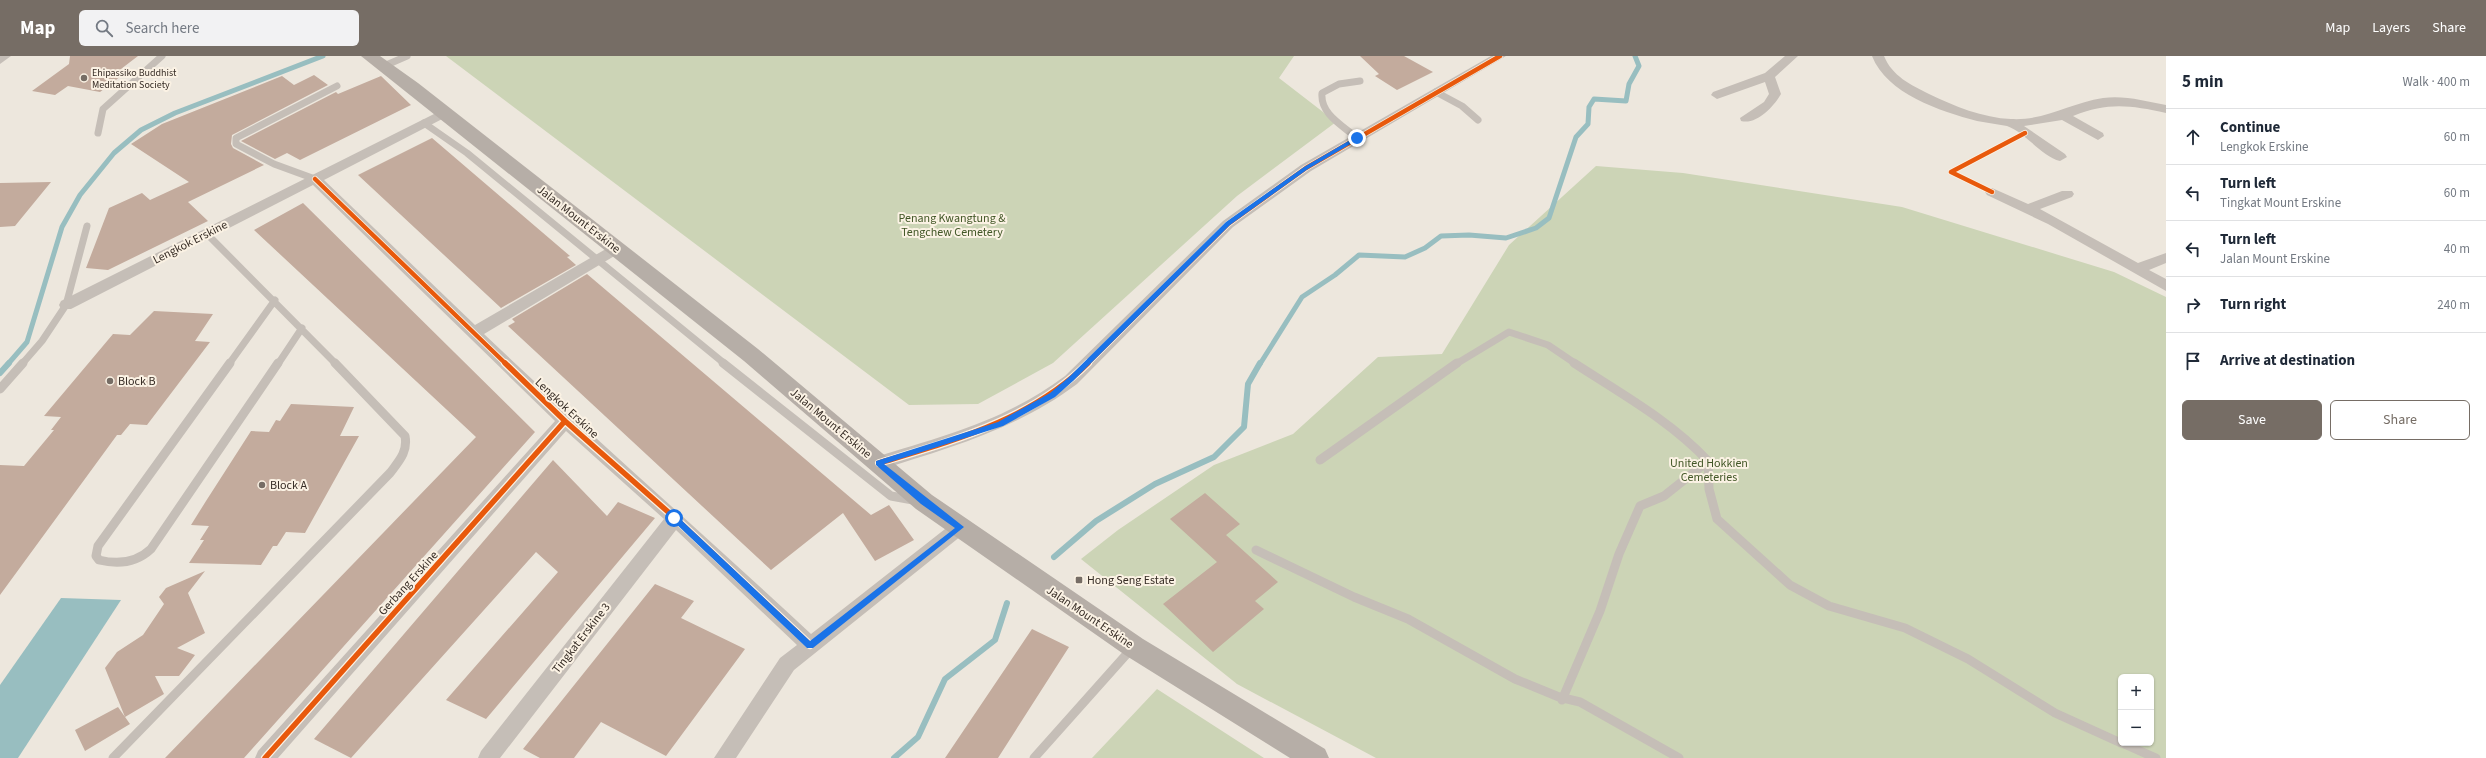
<!DOCTYPE html>
<html lang="en">
<head>
<meta charset="utf-8">
<style>
	:root { --surface:#fff; --page:#f2f2f3; --text:#1f2937; --muted:#747a83; --line:#e0e1e3; --accent:#766d65 }
	body { margin:0; font-family:"Source Sans 3",sans-serif; background:var(--page); color:var(--text) }
	.controls { position:absolute; right:12px; bottom:12px; display:grid; overflow:hidden; border-radius:6px; box-shadow:0 1px 3px #0004 }
	.controls button { width:36px; height:36px; display:grid; place-items:center; padding:0; border:0; border-bottom:1px solid var(--line); background:var(--surface); color:var(--text); font:20px sans-serif }
	.stop { position:absolute; width:12px; height:12px; margin:-9px; border:3px solid #1a73e8; border-radius:50%; background:#fff }
	.stop.end { background:#1a73e8; border-color:#fff; box-shadow:0 1px 4px #0008 }
	.list { margin:0; padding:0; list-style:none }
	h2 { display:flex; justify-content:space-between; align-items:center; height:52px; margin:0; padding:0 16px; font-size:17px }
	h2 small { font-size:13px; font-weight:400; color:var(--muted) }
	.list li { display:grid; grid-template-columns:26px 1fr auto; gap:12px; align-items:center; box-sizing:border-box; height:56px; padding:0 16px; border-top:1px solid var(--line) }
	.list b { display:block; font-size:15px; white-space:nowrap }
	.list p { margin:0; font-size:13px; white-space:nowrap; color:var(--muted) }
	.list em { font-size:13px; font-style:normal; color:var(--muted) }
	.actions { display:flex; gap:8px; padding:12px 16px }
	.actions a { flex:1; padding:9px 0; border:1px solid var(--accent); border-radius:6px; text-align:center; font-size:14px; color:var(--accent) }
	.actions .main { background:var(--accent); color:#fff }
	.icon { flex:none; width:22px; height:22px; fill:none; stroke:currentColor; stroke-width:2; stroke-linecap:round; stroke-linejoin:round }
	.map { position:relative; flex:none; width:2166px; height:702px; overflow:hidden }
	header { display:flex; align-items:center; gap:24px; box-sizing:border-box; height:56px; padding:0 20px; background:var(--accent); color:#fff }
	header strong { font-size:19px }
	nav { display:flex; gap:22px; margin-inline-start:auto; font-size:14px }
	.search { width:280px; height:36px; background:var(--page); display:flex; align-items:center; gap:10px; box-sizing:border-box; padding:0 14px; border-radius:6px; color:var(--muted); font-size:15px }
	main { display:flex }
	aside { flex:1; background:var(--surface) }
	.map>svg:first-child { display:block }
	.green { fill:#ccd4b6; fill-rule:evenodd }
	.water { fill:#98bec0 }
	.lines { fill:none; stroke-linecap:round; stroke-linejoin:round }
	.stream-far1 { stroke:#98bec0; stroke-width:5 }
	.stream { stroke:#98bec0; stroke-width:6 }
	.building { fill:#c3ab9d }
	.service-far1 { stroke:#c5beb7; stroke-width:7 }
	.service { stroke:#c5beb7; stroke-width:9 }
	.minor { fill:#c5beb7; fill-rule:evenodd }
	.secondary { fill:#b6aea7; fill-rule:evenodd }
	.cycleway-far1-casing { stroke:#fbf2e4; stroke-width:6 }
	.cycleway-casing { stroke:#fbf2e4; stroke-width:8 }
	.cycleway-far1 { stroke:#e8590c; stroke-width:4.5 }
	.cycleway { stroke:#e8590c; stroke-width:5.5 }
	.route { fill:#1a73e8 }
	.poi-dot { fill:#766d65; stroke:#fbf2e4; stroke-width:1.5 }
	.labels { text-anchor:middle; stroke-width:4; stroke-linejoin:round; paint-order:stroke }
	.far-poi-label { font-size:10px; fill:#362c25; stroke:#fbf2e4; text-anchor:start }
	.park-label { font-size:12px; fill:#425727; stroke:#fbf2e4 }
	.street-label { font-size:12px; fill:#362c25; stroke:#fbf2e4 }
	.poi-label { font-size:12px; fill:#362c25; stroke:#fbf2e4; text-anchor:start }
</style>
</head>
<body>
<header>
<strong>Map</strong>
<div class="search"><svg class="icon" aria-label="search" viewBox="0 0 24 24"><circle cx="10" cy="10" r="6"/><path d="M15 15l6 6"/></svg>Search here</div>
<nav><a>Map</a><a>Layers</a><a>Share</a></nav>
</header>
<main>
<div class="map">
<svg width="2166" height="702" viewBox="0 0 2166 702">
	<rect width="100%" height="100%" fill="#ede7dd"/>
	<path class="green" d="M446,0h848l-15,22 57,44 -99,74 -184,167 -75,41 -69,1z
		M1596,110l87,7 219,34 212,65 52,25v461h-790l-139,-74 -156,-125 37,-29 96,-65 79,-31 85,-77 64,-3 67,-109zM2121,621h30v66h-30z
		M1157,633l107,69h-172z"/>
	<path class="water" d="M61,542l60,2 -103,158h-18v-73z"/>
	<g class="lines">
		<path class="stream-far1" d="M8,308l19,-22 35,-115 18,-32 34,-42 27,-23 34,-17 148,-57
			M1260,308l42,-67 33,-22 24,-20 46,2 20,-9 16,-12 28,-1 37,3 30,-10 13,-10 27,-81 12,-13 1,-17 5,-8 32,2 3,-17 10,-18 -4,-10"/>
		<path class="stream" d="M0,317l9,-10
			M1054,501l42,-36 59,-37 59,-27 30,-30 4,-43 12,-21
			M894,702l24,-21 27,-58 50,-39 12,-37"/>
	</g>
	<path class="building" d="M70,0h68l-17,13 8,1 -29,22 -32,-6 -13,9 -23,-4 37,-27z
		M1360,0h44l29,16 -36,18 -22,-14 4,-2z
		M314,19l14,10 -96,50 -1,9 2,4 31,17 -76,37 20,19 -100,49 -22,-2 23,-60 33,-15 8,7 39,-18 -58,-38 31,-20 120,-48 12,9z
		M381,20l30,29 -111,55 -13,-7 -12,6 -34,-18 95,-49 2,2z
		M432,82l138,118 -3,1 9,8 -75,43 -143,-133z
		M51,126l-36,44 -15,1v-44z
		M303,147l232,229 -291,326h-79l311,-321 -222,-207z
		M587,218l284,241 18,-10 25,35 -39,21 -32,-48 -72,57 -263,-244 7,-4 -3,-3z
		M154,255l59,3 -18,27 15,1 -63,83 -17,-1 -9,11h-4l-117,160v-130l24,1 30,-36h-3l10,-13 -17,-1 69,-82 17,1z
		M291,348l63,3 -14,29h19l-54,97 -19,-1 -9,14h-4l-12,19 -72,-2 15,-23h-4l9,-14 -18,-1 15,-24 45,-70 18,1 7,-12 4,1z
		M553,404l54,56 11,-14 37,16 -169,201 -40,-19 112,-128 -22,-20 -185,206 -37,-19z
		M1205,437l35,31 -14,11 52,47 -23,19 9,8 -51,43 -50,-48 54,-42 -47,-43z
		M205,515l-17,22 17,40 -28,15 18,7 -16,21h-24l9,18 -39,23 -20,-49 12,-16 26,-17 21,-31 -5,-7 7,-9z
		M655,528l39,17 -13,17 64,31 -79,107 -65,-34 -27,36h-34l-17,-9z
		M1032,573l37,18 -71,111h-53z
		M118,651l12,17 -45,27 -10,-21z"/>
	<g class="lines">
		<path class="service-far1" d="M384,10l23,-10
			M1436,36l26,14 16,14
			M424,67l43,30 258,211
			M98,77l5,-24 59,-53
			M1357,82c-15,-13 -37,-24 -35,-45l17,-9 21,-3
			M315,123l-41,-15 -38,-20v-6l101,-52
			M207,178l129,130
			M22,308l20,-23 24,-36 21,-79
			M229,308l46,-64
			M278,308l24,-36
			M1456,308l53,-32 39,13 28,19"/>
		<path class="service" d="M230,307l-132,183 -2,10 3,4c20,5 37,3 52,-11l127,-186
			M723,307l168,133 22,4
			M1574,307c46,30 97,58 134,98l1,28 8,30 73,66 39,21 76,22 63,31 87,54 66,30
			M0,333l23,-26
			M1320,404l137,-97
			M1256,494l98,47 54,22 107,60 44,18 21,5 99,56
			M1562,644l38,-89 19,-57 21,-48 24,-10 44,-35
			M2122,687l34,15
			M113,702l277,-285c9,-12 18,-21 15,-37l-70,-73
			M1034,702l99,-111"/>
		<path class="minor" d="M0,0h11l-11,8z
			M1491,0h15l-195,115 -78,56 -156,157c-60,45 -128,64 -198,86l-6,-2 -2,-5 2,-5c72,-23 130,-36 192,-82l158,-155 78,-56z
			M1785,0h13l-23,21 6,17c-7,12 -24,31 -40,27l-1,-3 24,-16 5,-8 -4,-12 -48,17 -6,-4 2,-3 52,-19z
			M1872,0h12c8,20 27,29 45,38 25,12 54,24 82,25 34,2 59,-16 92,-21 21,-3 42,3 63,7v8c-36,-8 -58,-11 -93,3l30,17 1,3 -6,4 -36,-20 -38,6 41,28 2,3 -7,4c-19,-5 -35,-29 -53,-35 -10,-2 -20,-3 -30,-5 -37,-10 -90,-27 -105,-65z
			M444,53l4,1 2,3 -2,3 -124,64 151,145 136,-79h10l2,3 -2,3 -137,82c107,102 219,199 327,300l143,-112 6,-2 6,2 3,5 -3,5 -172,138 -58,88h-22l66,-100 17,-13 -121,-115 -176,228h-22l3,-7 183,-232 -98,-88 -288,327h-23l3,-7 297,-330 -242,-236 -242,124h-10l-2,-4 2,-4z
			M1992,132l36,16 34,-13h10l2,3 -2,3 -32,12 98,54 28,-10v10l-17,7 17,9v12l-118,-67 -61,-29 -2,-3 2,-3z"/>
		<path class="secondary" d="M361,0h19l38,27 340,266 174,146 211,144 182,110 4,9h-39l-165,-103 -209,-146 -172,-148z"/>
		<defs>
			<path id="cycleway-far1" d="M315,123l191,185
				M1992,136l-41,-20 74,-39
				M1087,308l141,-140 78,-56 194,-112"/>
			<path id="cycleway" d="M505,307l60,58 110,97 135,127
				M879,407c76,-23 152,-43 209,-100
				M265,702l300,-337"/>
		</defs>
		<use href="#cycleway-far1" class="cycleway-far1-casing"/>
		<use href="#cycleway" class="cycleway-casing"/>
		<use href="#cycleway-far1" class="cycleway-far1"/>
		<use href="#cycleway" class="cycleway"/>
	</g>
	<path class="route" d="M1357,80l2,3 -51,30 -78,56 -157,156 -18,16 -52,29 -119,38 80,63 -151,121h-6l-135,-128v-4h5l133,125 145,-113 -34,-24 -45,-39v-4l122,-39 52,-29 18,-15 158,-156 78,-55z"/>
	<g class="poi-dot">
		<circle cx="84" cy="22" r="4"/>
		<circle cx="110" cy="325" r="4"/>
		<circle cx="262" cy="429" r="4"/>
		<rect x="1075" y="520" width="8" height="8" rx="2"/>
	</g>
	<g class="labels">
		<g class="far-poi-label">
			<text x="92" y="20">Ehipassiko Buddhist<tspan x="92" dy="12">Meditation Society</tspan></text>
		</g>
		<g class="park-label">
			<text x="952" y="166">Penang Kwangtung &amp;<tspan x="952" dy="14">Tengchew Cemetery</tspan></text>
			<text x="1709" y="411">United Hokkien<tspan x="1709" dy="14">Cemeteries</tspan></text>
		</g>
		<g class="street-label">
			<text transform="translate(579 163) rotate(38)" y="4">Jalan Mount Erskine</text>
			<text transform="translate(190 186) rotate(-27)" y="4">Lengkok Erskine</text>
			<text transform="translate(567 352) rotate(43)" y="4">Lengkok Erskine</text>
			<text transform="translate(831 367) rotate(40)" y="4">Jalan Mount Erskine</text>
			<text transform="translate(408 527) rotate(-48)" y="4">Gerbang Erskine</text>
			<text transform="translate(1090 561) rotate(34)" y="4">Jalan Mount Erskine</text>
			<text transform="translate(581 582) rotate(-52)" y="4">Tingkat Erskine 3</text>
		</g>
		<g class="poi-label">
			<text x="118" y="329">Block B</text>
			<text x="270" y="433">Block A</text>
			<text x="1087" y="528">Hong Seng Estate</text>
		</g>
	</g>
</svg>
<div class="controls">
<button>+</button>
<button>−</button>
</div>
<div class="stop" style="left:674px;top:462px"></div>
<div class="stop end" style="left:1357px;top:82px"></div>
</div>
<aside>
<h2>5 min<small>Walk · 400 m</small></h2>
<ul class="list">
<li><svg class="icon" aria-label="ahead" viewBox="0 0 24 24"><path d="M12 20V5M6 11l6-6 6 6"/></svg><div><b>Continue</b><p>Lengkok Erskine</p></div><em>60 m</em></li>
<li><svg class="icon" aria-label="left" viewBox="0 0 24 24"><path d="M17 20v-9H6M10 6l-5 5 5 5"/></svg><div><b>Turn left</b><p>Tingkat Mount Erskine</p></div><em>60 m</em></li>
<li><svg class="icon" aria-label="left" viewBox="0 0 24 24"><path d="M17 20v-9H6M10 6l-5 5 5 5"/></svg><div><b>Turn left</b><p>Jalan Mount Erskine</p></div><em>40 m</em></li>
<li><svg class="icon" aria-label="right" viewBox="0 0 24 24"><path d="M7 20v-9h11M14 6l5 5-5 5"/></svg><div><b>Turn right</b></div><em>240 m</em></li>
<li><svg class="icon" aria-label="arrive" viewBox="0 0 24 24"><path d="M6 21V4h12l-3 4 3 4H6"/></svg><div><b>Arrive at destination</b></div></li>
</ul>
<div class="actions"><a class="main">Save</a><a>Share</a></div>
</aside>
</main>
</body>
</html>
